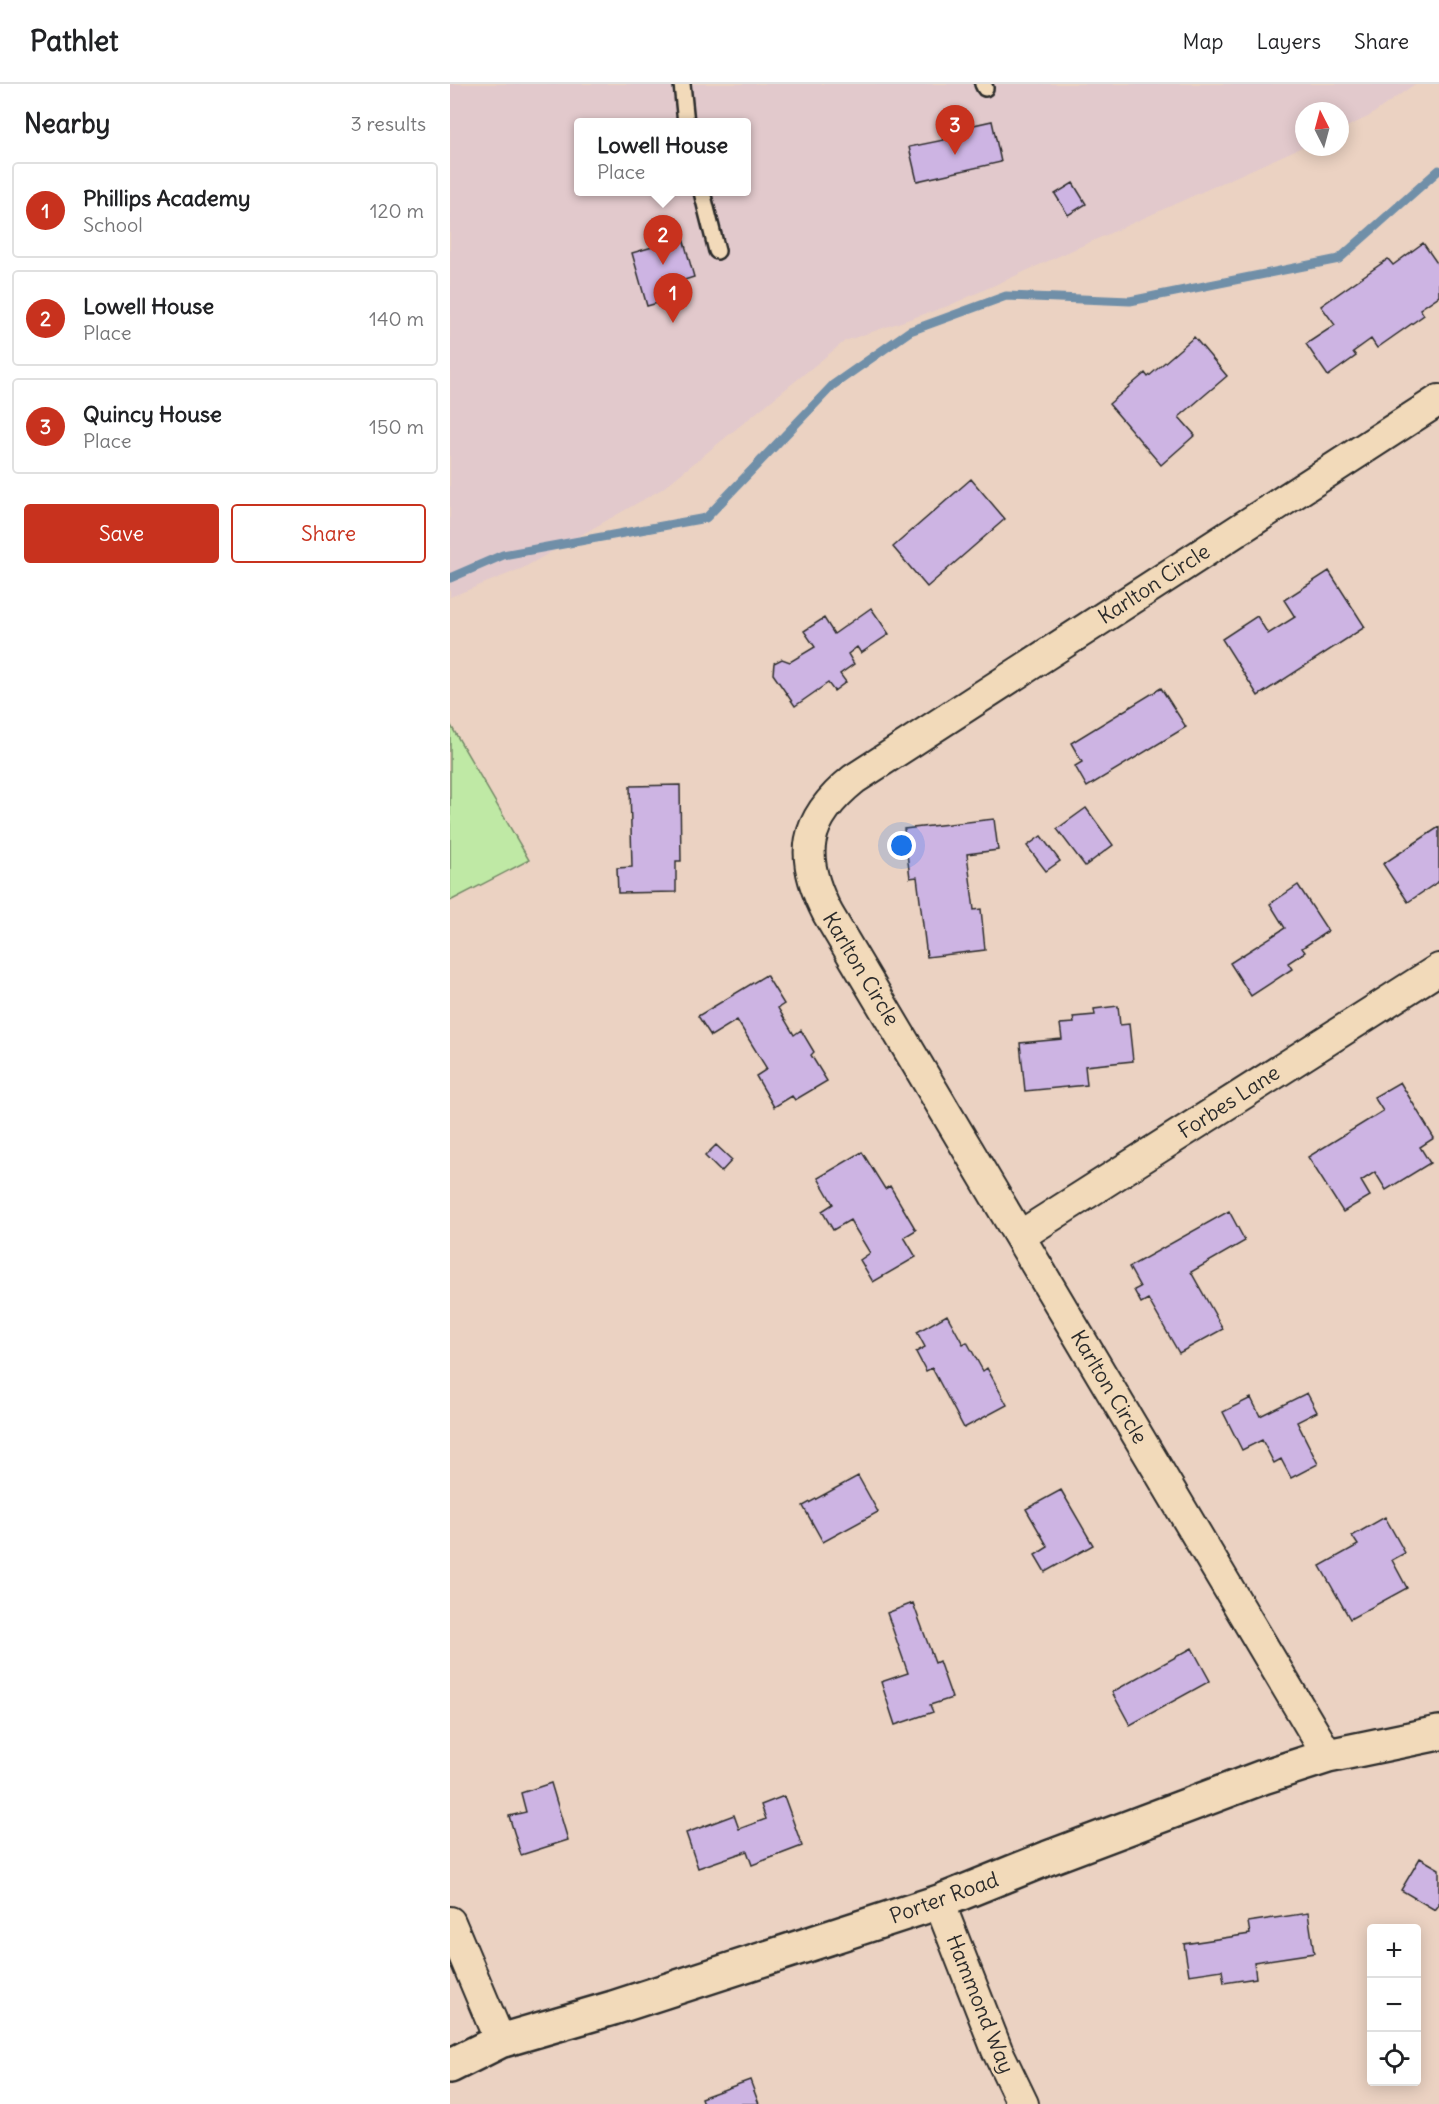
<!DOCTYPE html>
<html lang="en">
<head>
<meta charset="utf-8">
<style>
	:root { --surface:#fff; --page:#f6f6f6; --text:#202124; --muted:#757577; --line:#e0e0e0; --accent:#c8321e }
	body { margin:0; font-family:Delius,sans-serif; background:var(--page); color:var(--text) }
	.controls { position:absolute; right:18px; bottom:18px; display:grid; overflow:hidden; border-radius:6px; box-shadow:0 3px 15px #0003 }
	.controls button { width:54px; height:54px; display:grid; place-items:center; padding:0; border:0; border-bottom:2px solid var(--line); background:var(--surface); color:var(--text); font:30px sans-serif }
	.compass { position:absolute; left:845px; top:18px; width:54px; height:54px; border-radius:50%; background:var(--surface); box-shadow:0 3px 15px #0003; rotate:354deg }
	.you { position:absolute; left:452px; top:762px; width:21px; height:21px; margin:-15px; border:4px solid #fff; border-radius:50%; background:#1a73e8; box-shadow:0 0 0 9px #1a73e833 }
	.badge { display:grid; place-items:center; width:39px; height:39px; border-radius:50%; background:var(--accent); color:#fff; font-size:20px; font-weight:700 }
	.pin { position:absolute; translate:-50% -50px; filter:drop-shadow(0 2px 3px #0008) }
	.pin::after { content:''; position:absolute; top:32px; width:21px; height:18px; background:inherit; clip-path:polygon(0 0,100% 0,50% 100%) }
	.popup { position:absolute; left:124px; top:34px; width:177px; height:78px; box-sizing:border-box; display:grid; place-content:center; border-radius:6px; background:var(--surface); filter:drop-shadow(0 2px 4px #0005); font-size:20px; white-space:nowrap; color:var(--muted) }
	.popup b { font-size:22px; color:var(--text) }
	.popup::after { content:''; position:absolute; left:50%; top:100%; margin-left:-12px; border:12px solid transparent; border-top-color:var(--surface) }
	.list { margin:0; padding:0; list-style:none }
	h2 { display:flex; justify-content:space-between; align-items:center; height:78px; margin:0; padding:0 24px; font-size:26px }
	h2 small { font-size:20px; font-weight:400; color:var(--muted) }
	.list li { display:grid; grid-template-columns:39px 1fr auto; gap:18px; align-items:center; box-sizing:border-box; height:96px; margin:0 12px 12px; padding:0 12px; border:2px solid var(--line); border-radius:6px }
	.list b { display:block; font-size:22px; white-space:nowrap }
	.list p { margin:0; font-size:20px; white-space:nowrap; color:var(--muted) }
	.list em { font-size:20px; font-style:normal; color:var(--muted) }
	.actions { display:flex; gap:12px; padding:18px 24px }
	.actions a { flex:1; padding:14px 0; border:2px solid var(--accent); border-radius:6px; text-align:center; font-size:21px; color:var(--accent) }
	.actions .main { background:var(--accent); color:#fff }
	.icon { flex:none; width:33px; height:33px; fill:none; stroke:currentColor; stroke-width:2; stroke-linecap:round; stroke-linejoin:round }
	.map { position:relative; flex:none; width:989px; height:2020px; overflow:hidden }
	header { display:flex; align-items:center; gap:36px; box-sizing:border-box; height:84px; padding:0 30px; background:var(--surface); border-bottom:2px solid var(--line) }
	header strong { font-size:28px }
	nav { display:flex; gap:33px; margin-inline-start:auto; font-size:21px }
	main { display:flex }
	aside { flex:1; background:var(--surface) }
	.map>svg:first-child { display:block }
	.built { fill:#e2c9cc; fill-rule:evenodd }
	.green { fill:#bfe9a5; stroke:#758a68; stroke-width:1.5 }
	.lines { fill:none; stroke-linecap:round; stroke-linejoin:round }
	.stream { stroke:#708fa8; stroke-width:9 }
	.building { fill:#cdb4e3; stroke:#2b2b2b; stroke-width:1.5 }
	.lane-casing { stroke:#2b2b2b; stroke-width:20 }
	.street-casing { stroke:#2b2b2b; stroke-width:34 }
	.secondary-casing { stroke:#2b2b2b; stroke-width:38 }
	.lane { stroke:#f2daba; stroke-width:15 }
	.street { stroke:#f2daba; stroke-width:30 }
	.secondary { stroke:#f2daba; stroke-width:33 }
	.labels { text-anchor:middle; stroke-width:5; stroke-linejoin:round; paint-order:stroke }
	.street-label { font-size:21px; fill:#2b2b2b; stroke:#f2daba }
</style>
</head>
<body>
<header>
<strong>Pathlet</strong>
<nav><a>Map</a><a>Layers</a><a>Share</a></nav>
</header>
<main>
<aside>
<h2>Nearby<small>3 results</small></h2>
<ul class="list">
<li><span class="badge">1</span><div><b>Phillips Academy</b><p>School</p></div><em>120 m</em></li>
<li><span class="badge">2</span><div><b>Lowell House</b><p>Place</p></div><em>140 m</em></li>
<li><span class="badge">3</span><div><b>Quincy House</b><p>Place</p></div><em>150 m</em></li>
</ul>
<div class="actions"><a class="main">Save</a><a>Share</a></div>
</aside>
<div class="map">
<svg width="989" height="2020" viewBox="0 0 989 2020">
	<rect width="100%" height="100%" fill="#ebd2c2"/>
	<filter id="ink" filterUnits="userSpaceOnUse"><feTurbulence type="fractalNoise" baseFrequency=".0167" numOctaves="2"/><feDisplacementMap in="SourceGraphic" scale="12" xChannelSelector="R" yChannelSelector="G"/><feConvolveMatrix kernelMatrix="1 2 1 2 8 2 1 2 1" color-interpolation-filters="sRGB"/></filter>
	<g filter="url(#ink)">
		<path class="built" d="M0,0h965l-47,33 -28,13v-19h-36v35l-356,160 -103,35 -183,148 -139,79 -73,29zM129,39h168v69h-168z"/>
		<path class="green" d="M0,640l79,136 -79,41z"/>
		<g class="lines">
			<path class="stream" d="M0,494l53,-23 203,-37 127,-133 77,-54 96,-35 124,5 209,-42 100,-89"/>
		</g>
		<path class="building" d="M542,37l9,41 -84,19 -8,-34 35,-7 -2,-8z
			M623,99l13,21 -18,11 -13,-21z
			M233,154l11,39 -16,5 4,14 -35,10 -15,-53z
			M973,159l16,23v30l-19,13 4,6 -47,33 -6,-9 -18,13 3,4 -28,20 -22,-32 29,-19 -14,-19 67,-47 5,6z
			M744,253l33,39 -48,41 16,18 -34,30 -52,-61 36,-31 3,4z
			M521,395l34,40 -78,68 -34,-40z
			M879,487l36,56 -107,69 -36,-57 35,-23 11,18 27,-17 -11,-17z
			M421,524l18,26 -28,19 -4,-6 -9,7 6,10 -14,10 6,8 -12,9 -6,-8 -33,23 -22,-32 1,-11 8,-4 8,3 25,-15 -11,-16 20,-13 10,16z
			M711,604l25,39 -99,60 -12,-21 7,-4 -11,-19z
			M230,701l1,76h-5v31l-58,1 -1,-25 15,-1 -2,-81z
			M636,724l27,37 -28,21 -28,-37z
			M544,735l4,31 -31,4 7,56 7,-1 4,41 -58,7 -10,-80 -7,1 -6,-49z
			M989,743v54l-31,21 -25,-38z
			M591,752l19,25 -14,10 -19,-25z
			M848,801l30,46 -26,17 3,4 -17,11 4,6 -41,27 -21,-33 55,-35 -15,-24z
			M316,891l18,29 -6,4 16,27 7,-5 13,22 -3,3 16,26 -32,19 -3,-4 -18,11 -18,-31 11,-7 -30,-49 -26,16 -13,-20z
			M668,922l2,19 9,-1 4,37 -48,5 2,19 -62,6 -5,-48 42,-4 -2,-15 14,-1 -1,-6 22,-2 -1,-6z
			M950,998l34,56 -14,9 10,16 -44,27 -11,-18 -14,9 9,15 -27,16 -35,-55 75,-46 -9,-14z
			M266,1061l16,15 -11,12 -16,-16z
			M412,1068l23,37 5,-3 26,44 -12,7 12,20 -43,25 -13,-22 10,-7 -20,-33 -17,10 -11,-19 11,-7 -15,-26z
			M779,1127l16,30 -54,31 32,57 -44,24 -31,-54 -7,4 -7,-13 6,-3 -11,-20z
			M497,1231l16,29 4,-2 16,29 4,-3 20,37 -43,23 -32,-60 -6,3 -10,-19 9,-5 -8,-15z
			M857,1309l10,19 -20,10 21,42 -27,14 -10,-19 -7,4 -12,-23 -20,10 -19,-38 28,-14 9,18z
			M408,1392l20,36 -55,30 -20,-36z
			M611,1406l32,55 -48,27 -10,-17 13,-8 -22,-38z
			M935,1433l20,36 -13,7 15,28 -57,31 -30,-53 38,-21 -6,-9z
			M463,1519l22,60 4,-2 13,37 -22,7 3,7 -38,13 -14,-43 27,-9 -21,-60z
			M742,1564l18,33 -80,44 -18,-33z
			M101,1699l17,57 -47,15 -12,-39 17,-4 -5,-19z
			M334,1712l18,50 -50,19 -5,-14 -49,17 -12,-35 48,-18 5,14 27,-10 -5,-14z
			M970,1774l19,11v36l-4,5 -34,-20z
			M858,1829l6,40 -60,9 2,16 -32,5 -2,-13 -33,5 -5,-31 66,-10 -2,-12z
			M300,1996l9,24h-56l-2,-6z"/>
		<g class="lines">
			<defs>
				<path id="lane" d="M232,0l4,39
					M533,0l2,4
					M252,108l15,59"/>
				<path id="street" d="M570,1152l419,-267
					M878,1672l-500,-842c-30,-57 -25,-94 26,-135l585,-379
					M489,1818l58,148 26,54
					M0,1838l50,119"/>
				<path id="secondary" d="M0,1982l50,-25 113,-33 326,-106 109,-44 215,-81 65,-21 111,-23"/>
			</defs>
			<use href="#lane" class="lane-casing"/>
			<use href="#street" class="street-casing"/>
			<use href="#secondary" class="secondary-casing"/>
			<use href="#lane" class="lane"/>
			<use href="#street" class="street"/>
			<use href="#secondary" class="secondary"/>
		</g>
	</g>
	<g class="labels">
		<g class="street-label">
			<text transform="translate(704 500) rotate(-33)" y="7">Karlton Circle</text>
			<text transform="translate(411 885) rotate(59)" y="7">Karlton Circle</text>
			<text transform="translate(779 1018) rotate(-33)" y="7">Forbes Lane</text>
			<text transform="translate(659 1303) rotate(59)" y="7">Karlton Circle</text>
			<text transform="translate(494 1814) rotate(-20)" y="7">Porter Road</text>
			<text transform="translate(530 1920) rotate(68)" y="7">Hammond Way</text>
		</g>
	</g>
</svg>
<div class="controls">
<button>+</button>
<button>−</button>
<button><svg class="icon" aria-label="locate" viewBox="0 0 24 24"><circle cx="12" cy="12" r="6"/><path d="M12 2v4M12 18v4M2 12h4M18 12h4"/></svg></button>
</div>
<svg class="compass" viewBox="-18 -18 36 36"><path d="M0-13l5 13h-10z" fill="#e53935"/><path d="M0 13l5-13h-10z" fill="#757577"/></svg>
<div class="you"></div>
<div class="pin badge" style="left:223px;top:239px">1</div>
<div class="pin badge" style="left:213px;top:181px">2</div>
<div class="popup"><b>Lowell House</b>Place</div>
<div class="pin badge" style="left:505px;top:71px">3</div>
</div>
</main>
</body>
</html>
